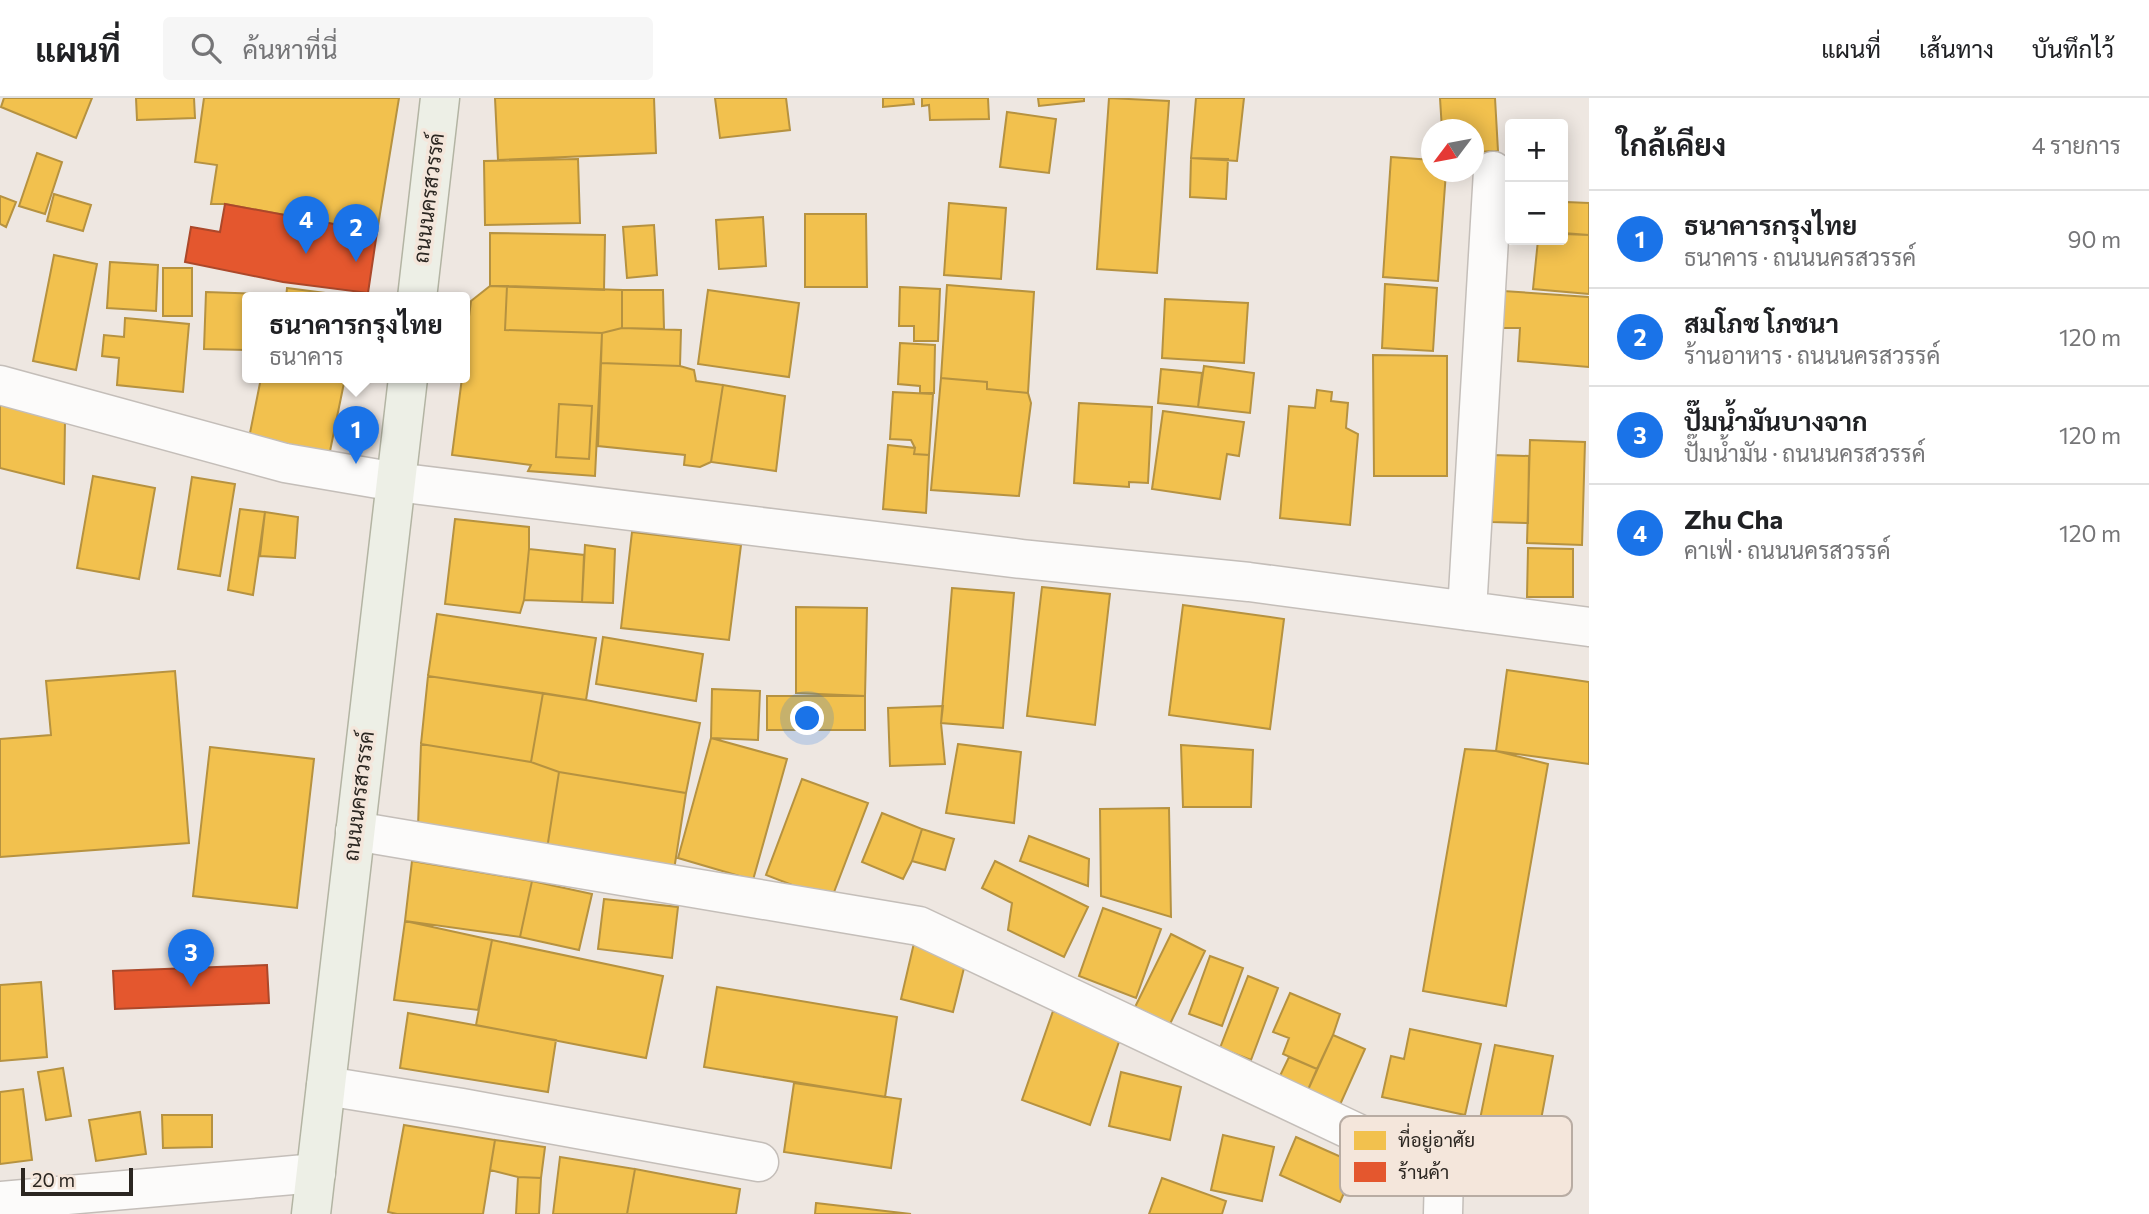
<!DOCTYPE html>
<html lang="th">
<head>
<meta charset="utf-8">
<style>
	:root { --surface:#fff; --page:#f6f6f6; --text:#202124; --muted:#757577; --line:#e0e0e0; --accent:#1a73e8 }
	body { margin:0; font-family:Commissioner,Sarabun,sans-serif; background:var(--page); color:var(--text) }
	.controls { position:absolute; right:21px; top:21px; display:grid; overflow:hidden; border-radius:7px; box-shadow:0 4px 18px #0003 }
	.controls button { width:63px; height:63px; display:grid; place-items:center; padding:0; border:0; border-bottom:2px solid var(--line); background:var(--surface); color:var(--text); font:35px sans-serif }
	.compass { position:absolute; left:1421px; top:21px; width:63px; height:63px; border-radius:50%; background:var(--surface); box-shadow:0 4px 18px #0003; rotate:238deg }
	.scale { position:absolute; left:21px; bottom:18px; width:112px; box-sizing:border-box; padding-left:7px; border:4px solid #2b2621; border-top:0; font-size:19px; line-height:24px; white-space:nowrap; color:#2b2621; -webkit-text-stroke:5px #f4e6db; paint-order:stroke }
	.you { position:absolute; left:808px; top:621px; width:24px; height:24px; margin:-18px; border:5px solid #fff; border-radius:50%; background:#1a73e8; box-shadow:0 0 0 10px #1a73e833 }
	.badge { display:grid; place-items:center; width:46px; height:46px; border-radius:50%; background:var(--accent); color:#fff; font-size:23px; font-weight:700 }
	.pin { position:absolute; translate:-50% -58px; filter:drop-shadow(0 2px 4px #0008) }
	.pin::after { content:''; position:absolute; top:37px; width:24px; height:21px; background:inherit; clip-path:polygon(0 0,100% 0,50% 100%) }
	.popup { position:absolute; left:242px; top:194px; width:228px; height:91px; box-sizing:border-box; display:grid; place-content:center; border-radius:7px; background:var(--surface); filter:drop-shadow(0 2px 5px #0005); font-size:23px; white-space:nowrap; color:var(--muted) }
	.popup b { font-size:26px; color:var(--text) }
	.popup::after { content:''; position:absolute; left:50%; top:100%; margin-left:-14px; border:14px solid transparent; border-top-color:var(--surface) }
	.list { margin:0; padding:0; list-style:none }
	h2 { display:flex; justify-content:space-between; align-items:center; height:91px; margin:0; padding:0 28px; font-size:30px }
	h2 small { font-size:23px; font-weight:400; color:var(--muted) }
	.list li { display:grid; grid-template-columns:46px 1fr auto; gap:21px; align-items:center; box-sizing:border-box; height:98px; padding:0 28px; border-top:2px solid var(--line) }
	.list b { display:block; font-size:26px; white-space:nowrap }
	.list p { margin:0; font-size:23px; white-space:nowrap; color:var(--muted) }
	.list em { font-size:23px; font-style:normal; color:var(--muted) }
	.icon { flex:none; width:38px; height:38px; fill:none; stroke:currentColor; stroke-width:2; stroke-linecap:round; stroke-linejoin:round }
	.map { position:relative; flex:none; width:1589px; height:1116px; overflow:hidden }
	header { display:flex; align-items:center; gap:42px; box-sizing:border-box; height:98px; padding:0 35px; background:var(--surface); border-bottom:2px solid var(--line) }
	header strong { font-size:33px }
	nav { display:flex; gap:38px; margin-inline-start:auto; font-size:24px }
	.search { width:490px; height:63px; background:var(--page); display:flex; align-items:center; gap:18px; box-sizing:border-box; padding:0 24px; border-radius:7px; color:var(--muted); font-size:26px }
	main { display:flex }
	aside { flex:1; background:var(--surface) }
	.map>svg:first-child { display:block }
	.homes { fill:#f2c14e; stroke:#b69240; stroke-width:2 }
	.shops { fill:#e4572e; stroke:#ac482a; stroke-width:2 }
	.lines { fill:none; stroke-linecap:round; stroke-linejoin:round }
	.minor-casing { stroke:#c4beb9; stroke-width:41 }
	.major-casing { stroke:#b3b4a3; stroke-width:41 }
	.minor { stroke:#fcfbfa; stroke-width:38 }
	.major { stroke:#edefe6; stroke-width:38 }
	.labels { text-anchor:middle; stroke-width:7; stroke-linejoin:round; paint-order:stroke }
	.street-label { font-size:21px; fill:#2b2621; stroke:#f4e6db }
	.key { fill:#f4e6db; stroke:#b8aca3; stroke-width:2 }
	.key-label { font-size:19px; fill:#2b2621 }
</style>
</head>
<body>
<header>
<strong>แผนที่</strong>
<div class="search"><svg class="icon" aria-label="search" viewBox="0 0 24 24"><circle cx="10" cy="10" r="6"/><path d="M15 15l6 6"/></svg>ค้นหาที่นี่</div>
<nav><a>แผนที่</a><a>เส้นทาง</a><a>บันทึกไว้</a></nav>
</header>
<main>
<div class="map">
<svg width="1589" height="1116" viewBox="0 0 1589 1116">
	<rect width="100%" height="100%" fill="#eee7e1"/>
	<path class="homes" d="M4,0h88l-16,40 -75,-31z
		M136,0h58l1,20 -58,2z
		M204,0h195l-22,134 -152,-28h-14l6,-39 -22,-3z
		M495,0h159l2,55 -158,7z
		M715,0h71l4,32 -70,8z
		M883,0h30l1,6 -31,3z
		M922,0h66l1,21 -59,1 -1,-15 -7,1z
		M1038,0h46v3l-45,5z
		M1109,0l60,3 -12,172 -60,-4z
		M1196,0h48l-7,63 -46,-3z
		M1440,0h55l3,53 -24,1v-22h-32z
		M1007,14l49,7 -7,54 -49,-6z
		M37,55l25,9 -17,52 -26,-8z
		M1391,59l41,3v12h14l-8,109 -55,-4z
		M1191,60l37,1 -2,40 -36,-2z
		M578,61l2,64 -95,2 -1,-64z
		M54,96l37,11 -8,26 -36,-10z
		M0,98l16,6 -10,25 -6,-3z
		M1566,104l23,1v32l-25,-1z
		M949,105l57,5 -5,71 -57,-4z
		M805,116h61l1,73h-62z
		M763,119l3,49 -47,3 -3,-49z
		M654,127l3,50 -30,3 -4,-51z
		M490,135l115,2 -1,55 -114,-4z
		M1563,135l26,2v59l-56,-5 5,-49h25z
		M54,157l43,9 -21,106 -43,-9z
		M110,164l48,3 -2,46 -49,-3z
		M163,170h29v48h-29z
		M1385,186l52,4 -4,63 -51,-3z
		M947,187l87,7 -6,101 -41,-4v-7l-46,-4z
		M490,188h17l-2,44 97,3 -7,143 -67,-5 3,-6 -79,-10 10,-77h2v-23l7,-54z
		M507,188l115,4v38l-20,5 -97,-3z
		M900,189l40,2 -2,52h-24v-15h-15z
		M287,190l77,10h-78z
		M622,192h41l1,39 -42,-1z
		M708,192l91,13 -10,74 -91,-13z
		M1503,193l86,6v70l-71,-6 2,-33h-19z
		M206,194l58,2v4h-17v52l-43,-1z
		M1165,201l83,4 -4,60 -82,-5z
		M125,220l64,6 -6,68 -66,-7 2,-27 -17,-2 2,-21 20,2z
		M622,230l59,2 -1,36 -79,-3 1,-30z
		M900,245l35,2 -1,48h-14v-7l-22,-2z
		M1373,257l74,1v120h-73z
		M601,265l79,3 14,4 2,11 27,4 -12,77 -11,5 -16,-2 1,-10 -87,-9z
		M1204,268l50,7 -4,40 -52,-6z
		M1161,271l41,4 -4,34 -40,-4z
		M261,280h84l-16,78 -80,-18z
		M941,280l46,4v7l41,4 3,10 -12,93 -88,-6z
		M723,287l62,11 -9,75 -65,-9z
		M1317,292l15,2 -1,9 17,2 -2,25 12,6 -8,91 -70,-7 9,-112 26,2z
		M893,294l40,2 -4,61 -15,-1 1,-6 -4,-8 -21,-1z
		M1079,305l73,4 -4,76 -19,-1v5l-55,-4z
		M0,306l65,17 -1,63 -64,-16z
		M559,306l33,2 -3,53 -33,-2z
		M1163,313l81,11 -5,34 -12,-2 -7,45 -68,-10z
		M1530,342l55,2 -3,103 -55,-2z
		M888,347l27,3 -1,6 15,1 -3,58 -43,-4z
		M1492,357l37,1 -1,67 -36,-1z
		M93,378l62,12 -16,91 -62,-11z
		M192,379l43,7 -15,92 -42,-7z
		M240,411l25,3 -12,83 -25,-5z
		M265,414l33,5 -3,41 -35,-2z
		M455,421l74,8v22l-5,51 -4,13 -75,-9z
		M632,434l109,13 -12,95 -108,-12z
		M585,447l30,4 -2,54 -31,-1z
		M1528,450l45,1v48h-46z
		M529,451l55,6 -2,47 -58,-2z
		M1042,489l68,7 -15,131 -68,-9z
		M952,490l62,5 -11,135 -62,-5z
		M1183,507l101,14 -14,110 -101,-14z
		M796,509l71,1 -2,88 -69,-3z
		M437,516l159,24 -10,62 -158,-24z
		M603,539l100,17 -7,47 -100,-17z
		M1507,572l82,12v82l-93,-13z
		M175,573l14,172 -189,14v-118l51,-4 -5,-54z
		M428,578l115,17 -12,69 -110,-18z
		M712,591l48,2 -2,49 -47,-2z
		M543,595l43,7 114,23 -14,70 -127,-21 -28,-10z
		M767,598h98v34h-98z
		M943,608l-2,17 4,41 -55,2 -2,-58z
		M711,640l76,21 -34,121 -75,-22z
		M421,646l110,18 28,10 -12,77 -129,-23z
		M958,646l63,8 -7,71 -68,-10z
		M1181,647l72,5 -2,57h-68z
		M210,649l104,12 -17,149 -104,-12z
		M1465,651l31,2 52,13 -42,242 -83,-15z
		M559,674l127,21 -12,77 -127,-21z
		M802,681l66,24 -37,97 -65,-25z
		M1169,710l2,109 -70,-21 -1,-87z
		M882,715l40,16 -10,32 -9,18 -41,-17z
		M922,731l32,10 -9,31 -33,-9z
		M1029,738l60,23 -1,27 -68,-25z
		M412,763l120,20 -12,56 -115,-16z
		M995,763l93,46 -24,50 -56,-27 4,-27 -30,-15z
		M532,783l60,13 -13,56 -59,-13z
		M604,801l74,8 -6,51 -74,-9z
		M1103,810l58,21 -25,69 -57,-22z
		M405,823l87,19 -14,70 -84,-10z
		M1171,836l34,17 -35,73 -35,-17z
		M492,842l171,36 -17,82 -170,-33z
		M914,845l53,13 -14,56 -52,-13z
		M1210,858l33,12 -21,58 -33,-12z
		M1248,878l30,12 -27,72 -31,-12z
		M41,884l6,75 -47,4v-76z
		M717,889l180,30 -12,80 -181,-30z
		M1290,895l50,21 -7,21 -16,34 -34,-15 6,-16 -16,-6z
		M1053,913l68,25 -31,89 -68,-25z
		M408,915l148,27 -8,52 -148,-24z
		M1410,931l71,15 -16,71 -83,-18 9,-41 13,3z
		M1333,937l32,14 -26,58 -32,-15z
		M1495,947l58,11 -19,101 -58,-18z
		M1289,959l28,12 -10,23 -29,-12z
		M63,970l8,48 -25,4 -8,-48z
		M1121,974l60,15 -11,53 -61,-14z
		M794,985l107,16 -10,69 -107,-16z
		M23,991l9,71 -32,4v-72z
		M140,1014l6,42 -50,7 -7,-41z
		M162,1017h50v32l-49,1z
		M1413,1019l33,4 -2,26 -34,-3z
		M404,1027l91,15 -12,74h-86l-9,-2z
		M1223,1037l51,12 -12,54 -51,-11z
		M1296,1039l61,27 -17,38 -60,-27z
		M495,1042l50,7 -4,31 -23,-1 -28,-7z
		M560,1059l75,12 -8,45h-74z
		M635,1071l105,20 -4,25h-109z
		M518,1079l23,1 -2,36h-23z
		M1162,1080l64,23 -4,13h-73z
		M816,1105l95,11h-96z"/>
	<path class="shops" d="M225,106l152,28 -9,61 -85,-11 -98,-20 6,-35 29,5z
		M267,867l2,38 -154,6 -2,-38z"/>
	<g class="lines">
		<defs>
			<path id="minor" d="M0,287l285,78 111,19 626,77 227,23 340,45
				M1467,513l26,-440
				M355,733l564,95 525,248 -1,40
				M326,988l136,22 297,54
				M0,1103l316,-28"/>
			<path id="major" d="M417,200l23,-200
				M311,1116l97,-836"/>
		</defs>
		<use href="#minor" class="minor-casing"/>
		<use href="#major" class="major-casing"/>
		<use href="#minor" class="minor"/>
		<use href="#major" class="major"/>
	</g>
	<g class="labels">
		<g class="street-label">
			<text transform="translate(429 100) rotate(-83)" y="7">ถนนนครสวรรค์</text>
			<text transform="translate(359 698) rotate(-83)" y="7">ถนนนครสวรรค์</text>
		</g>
	</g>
	<rect x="1340" y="1018" width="232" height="80" rx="10" class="key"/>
	<rect x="1354" y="1033" width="32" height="19" fill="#f2c14e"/>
	<rect x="1354" y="1064" width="32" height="20" fill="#e4572e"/>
	<g class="key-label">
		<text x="1398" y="1049">ที่อยู่อาศัย</text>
		<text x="1398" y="1081">ร้านค้า</text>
	</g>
</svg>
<div class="controls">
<button>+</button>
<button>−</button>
</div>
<svg class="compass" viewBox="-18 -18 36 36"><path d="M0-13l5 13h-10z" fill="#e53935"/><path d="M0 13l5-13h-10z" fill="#757577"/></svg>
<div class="scale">20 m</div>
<div class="you"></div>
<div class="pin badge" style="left:356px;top:366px">1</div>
<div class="popup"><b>ธนาคารกรุงไทย</b>ธนาคาร</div>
<div class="pin badge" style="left:356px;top:164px">2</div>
<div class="pin badge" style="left:191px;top:889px">3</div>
<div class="pin badge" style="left:306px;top:156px">4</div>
</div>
<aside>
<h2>ใกล้เคียง<small>4 รายการ</small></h2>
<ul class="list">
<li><span class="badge">1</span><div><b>ธนาคารกรุงไทย</b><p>ธนาคาร · ถนนนครสวรรค์</p></div><em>90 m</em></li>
<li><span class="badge">2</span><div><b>สมโภช โภชนา</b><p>ร้านอาหาร · ถนนนครสวรรค์</p></div><em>120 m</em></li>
<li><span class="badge">3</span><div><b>ปั๊มน้ำมันบางจาก</b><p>ปั๊มน้ำมัน · ถนนนครสวรรค์</p></div><em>120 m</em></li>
<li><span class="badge">4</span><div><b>Zhu Cha</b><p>คาเฟ่ · ถนนนครสวรรค์</p></div><em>120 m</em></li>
</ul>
</aside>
</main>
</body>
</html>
